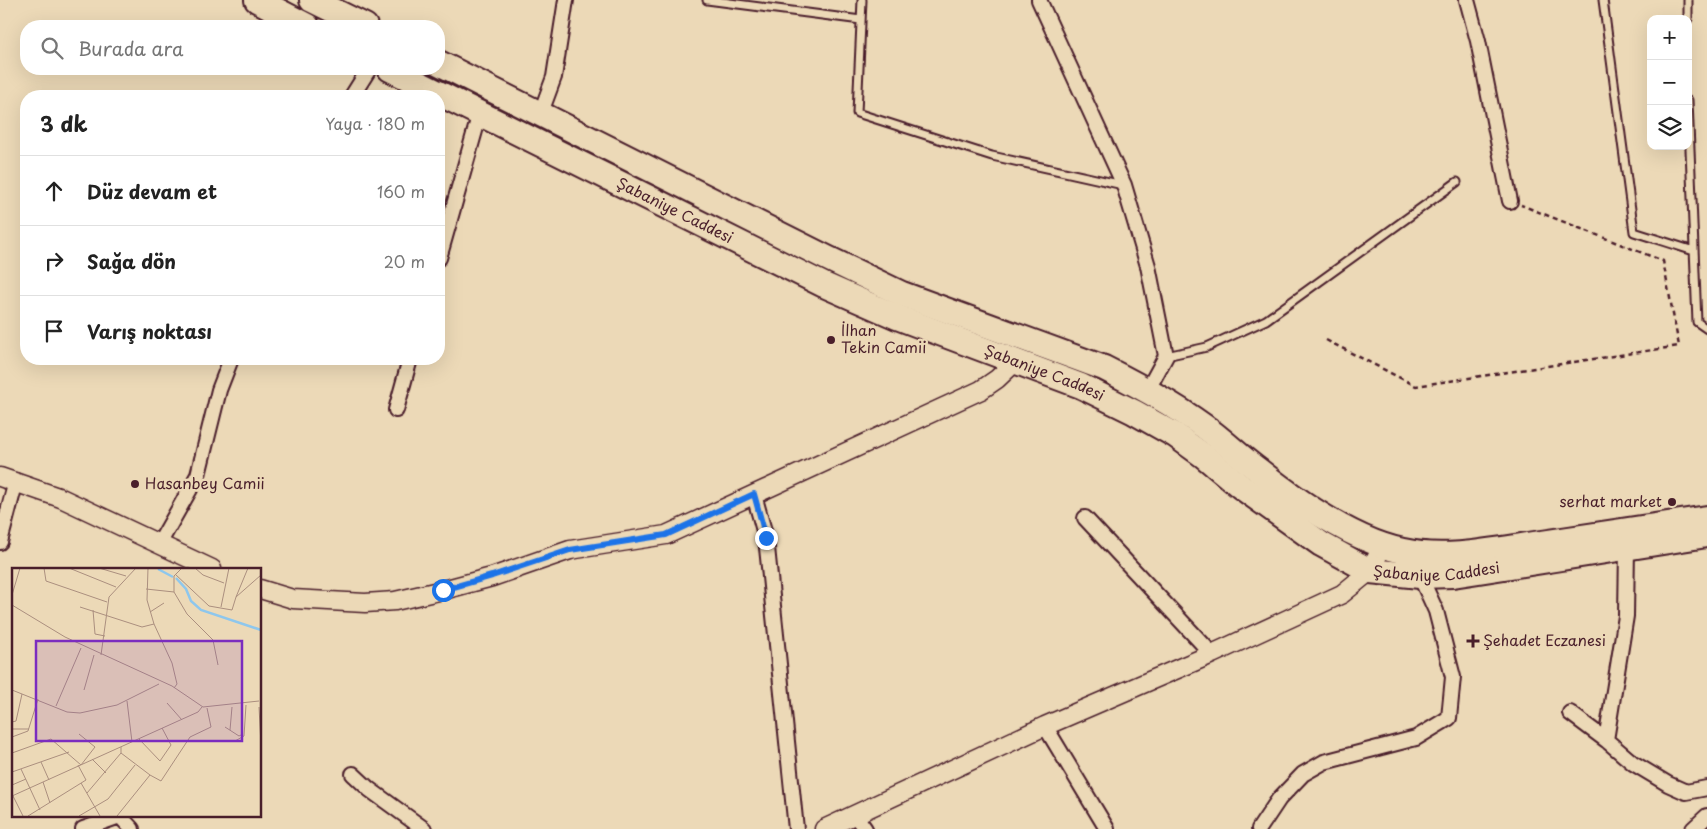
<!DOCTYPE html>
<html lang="tr">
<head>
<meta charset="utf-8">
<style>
	:root { --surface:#fff; --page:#f6f6f6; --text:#222; --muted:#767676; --line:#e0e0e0 }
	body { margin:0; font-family:"Playpen Sans",sans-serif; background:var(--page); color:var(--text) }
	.controls { position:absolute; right:15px; top:15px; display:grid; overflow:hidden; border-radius:10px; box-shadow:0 5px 20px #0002 }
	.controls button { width:45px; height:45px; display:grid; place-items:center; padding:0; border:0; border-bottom:1px solid var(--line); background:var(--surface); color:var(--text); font:25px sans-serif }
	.stop { position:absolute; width:15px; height:15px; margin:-11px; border:4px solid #1a73e8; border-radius:50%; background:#fff }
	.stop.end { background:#1a73e8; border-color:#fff; box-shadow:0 1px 5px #0008 }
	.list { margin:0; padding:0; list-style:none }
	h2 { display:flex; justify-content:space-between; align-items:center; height:65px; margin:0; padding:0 20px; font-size:21px }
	h2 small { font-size:16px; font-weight:400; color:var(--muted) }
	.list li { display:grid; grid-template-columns:32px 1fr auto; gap:15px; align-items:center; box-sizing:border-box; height:70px; padding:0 20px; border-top:1px solid var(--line) }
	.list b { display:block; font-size:19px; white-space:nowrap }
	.list em { font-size:16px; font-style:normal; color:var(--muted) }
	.icon { flex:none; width:28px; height:28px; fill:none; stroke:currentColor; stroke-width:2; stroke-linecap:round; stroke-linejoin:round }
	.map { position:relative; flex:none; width:1707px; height:829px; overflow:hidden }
	.search { position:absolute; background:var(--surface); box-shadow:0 5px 20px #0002; left:20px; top:20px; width:425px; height:55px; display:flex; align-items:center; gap:12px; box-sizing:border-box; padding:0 18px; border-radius:20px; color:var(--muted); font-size:19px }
	.panel { position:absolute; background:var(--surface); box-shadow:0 5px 20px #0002; left:20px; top:90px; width:425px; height:275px; border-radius:20px }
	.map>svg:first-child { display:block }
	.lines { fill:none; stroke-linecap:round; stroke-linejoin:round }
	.service-casing { stroke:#4a1f2b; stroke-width:11 }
	.minor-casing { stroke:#4a1f2b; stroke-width:18 }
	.tertiary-casing { stroke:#4a1f2b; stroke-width:21 }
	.trunk-casing { stroke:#4a1f2b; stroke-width:28 }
	.path { stroke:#4a1f2b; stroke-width:2.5; stroke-dasharray:5 4; stroke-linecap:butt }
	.service { stroke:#ecd9b7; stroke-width:7 }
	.minor { stroke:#ecd9b7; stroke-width:14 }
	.tertiary { stroke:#ecd9b7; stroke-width:18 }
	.trunk { stroke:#ecd9b7; stroke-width:24 }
	.route { stroke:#1a73e8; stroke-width:6 }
	.poi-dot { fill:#4a1f2b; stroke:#ecd9b7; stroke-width:2 }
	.labels { text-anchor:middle; stroke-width:5; stroke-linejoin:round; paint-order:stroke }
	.street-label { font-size:15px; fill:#4a1f2b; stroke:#ecd9b7 }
	.poi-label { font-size:15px; fill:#4a1f2b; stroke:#ecd9b7; text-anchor:start }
	.inset-river { fill:none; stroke:#8ec7ed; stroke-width:2.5 }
	.inset-road { fill:none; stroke:#ab8f7f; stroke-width:1 }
	.view { fill:#7b2cbf; fill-opacity:0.15; stroke:#7b2cbf; stroke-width:2.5 }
	.inset-edge { fill:none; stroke:#4a1f2b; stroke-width:2.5 }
</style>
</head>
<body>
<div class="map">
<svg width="1707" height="829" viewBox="0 0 1707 829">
	<rect width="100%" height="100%" fill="#ecd9b7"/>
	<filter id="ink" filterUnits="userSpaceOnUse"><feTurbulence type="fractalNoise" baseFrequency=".02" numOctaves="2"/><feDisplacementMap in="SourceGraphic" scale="10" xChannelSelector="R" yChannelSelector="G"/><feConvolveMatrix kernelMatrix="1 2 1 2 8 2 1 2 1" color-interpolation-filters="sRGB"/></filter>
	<g filter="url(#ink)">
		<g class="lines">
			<defs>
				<path id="service" d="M707,0l154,20
					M862,0l-5,113 135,43 131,29
					M1603,0l31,232 60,19
					M1688,19v-19
					M1688,100l9,222 10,7
					M1166,356l41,-9 59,-27 191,-138"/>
				<path id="minor" d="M1039,0l85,185 24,81 18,90 -19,35
					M1467,0l11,41 32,160
					M352,96l17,-27
					M540,115l14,-38 12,-77
					M439,258l41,-145
					M396,410l14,-51
					M754,495l12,43 30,291
					M1085,518l127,136
					M0,542l16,-61
					M159,544l39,-69 21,-85 12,-31
					M1570,713l36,27 27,23 35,21 18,8 21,-4
					M1045,726l62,103
					M1606,740l20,-124 1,-69
					M353,774l16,15 55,40
					M855,815l10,14
					M83,829l37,-13 12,13
					M1259,829l20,-30 24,-25 21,-12 92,-24 33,-20 4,-41 -17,-66 -16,-35v-6
					M1693,829l14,-13"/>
				<path id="tertiary" d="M0,477l61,21 151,71
					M260,589l33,10 72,4 30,-2 48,-11 49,-13 78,-27 96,-15 315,-145 16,-11 18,-17
					M824,829l221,-103 167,-72 130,-60 28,-23 13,-26"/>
				<g id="trunk">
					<path d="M257,0l50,26"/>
					<path d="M312,0l53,26"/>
					<path d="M439,63l388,195 75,36 202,74c38,19 77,40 110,66 15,12 29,25 44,36 39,31 96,71 145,81 43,10 96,-2 139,-8 55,-8 110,-17 165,-25"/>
					<path id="s1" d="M390,69l434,216 73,32 184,69 53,26 41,23 29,21 36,30 81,58 49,27 50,5 33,-1 254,-40"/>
				</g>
			</defs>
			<use href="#service" class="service-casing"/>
			<use href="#minor" class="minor-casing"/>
			<use href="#tertiary" class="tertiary-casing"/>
			<use href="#trunk" class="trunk-casing"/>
			<path class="path" d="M1326,340l90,46 263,-40 -16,-85 -142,-56"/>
			<use href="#service" class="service"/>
			<use href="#minor" class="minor"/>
			<use href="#tertiary" class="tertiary"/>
			<use href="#trunk" class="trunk"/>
		</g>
	</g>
	<g class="lines" filter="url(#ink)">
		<path class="route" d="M443,590l49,-14 78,-26 96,-15 88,-41 12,44"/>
	</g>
	<g class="poi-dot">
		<circle cx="831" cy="340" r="5"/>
		<circle cx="135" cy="484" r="5"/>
		<circle cx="1672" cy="502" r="5"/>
		<path d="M1470.5 633.5h5v5h5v5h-5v5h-5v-5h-5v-5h5z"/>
	</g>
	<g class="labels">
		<g class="street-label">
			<text dy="5" stroke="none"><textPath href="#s1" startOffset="318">Şabaniye Caddesi</textPath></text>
			<text dy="5" stroke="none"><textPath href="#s1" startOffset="722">Şabaniye Caddesi</textPath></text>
			<text dy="5" stroke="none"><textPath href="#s1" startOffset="1172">Şabaniye Caddesi</textPath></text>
		</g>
		<g class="poi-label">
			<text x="841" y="336">İlhan<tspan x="841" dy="17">Tekin Camii</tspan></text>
			<text x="145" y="489">Hasanbey Camii</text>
			<text x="1662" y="507" text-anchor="end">serhat market</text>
			<text x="1483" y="646">Şehadet Eczanesi</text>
		</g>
	</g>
	<g transform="translate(12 568)">
		<rect width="249" height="249" fill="#ecd9b7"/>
		<path class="inset-river" d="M146,1l15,8M164,10l10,11 5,12 10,9 60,20"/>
		<path class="inset-road" d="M32,0l2,13 61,21M57,0l47,19M87,0l27,8M136,0l-1,32 7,24 18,39 5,21 -3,4M170,0l-8,8v16l13,22 26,26 5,25M183,0l8,7 21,8M163,6l34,32 23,4 4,-13 25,-22M134,21l28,3M0,27l8,-27M224,29l12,-29M0,37l53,32 107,49 31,21 56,-6M68,39l62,20 12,-3M209,39l8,-39M81,42l2,24 10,2M138,44l14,-9M89,87l8,-58 27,-29M0,122l55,22 13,1 37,-8 42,-21M72,122l10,-35M115,133l5,41M155,135l15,17M44,138l25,-58M247,139l2,38M0,154l4,-1 6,-27M213,159l14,9 4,-2M0,161h17M218,162l2,-23M0,169l16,-6 10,-32M127,171l21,22 11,-16 -9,-17M223,173l9,-5 2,-31M0,185l39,-14 30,26 14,-18 -16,-13M80,191l14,14M29,194l8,18M9,201l19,41M0,204l57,-20M138,207l11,6 29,-44 21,-10 -4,-19M31,214l7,21M69,215l19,33M0,217l14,-6M75,225l34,-40M0,228l186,-84 4,-5M1,228l10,20M16,248l58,-36 -8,-15M67,248l29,-17 27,-34M105,248l33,-41 -29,-22v-6"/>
		<path class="view" d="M24,73h206v100h-206z"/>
		<rect width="249" height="249" class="inset-edge"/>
	</g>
</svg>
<div class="controls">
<button>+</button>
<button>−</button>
<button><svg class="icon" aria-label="layers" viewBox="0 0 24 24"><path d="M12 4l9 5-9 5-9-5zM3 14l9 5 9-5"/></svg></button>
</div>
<div class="stop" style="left:443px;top:590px"></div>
<div class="stop end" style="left:766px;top:538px"></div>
<div class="search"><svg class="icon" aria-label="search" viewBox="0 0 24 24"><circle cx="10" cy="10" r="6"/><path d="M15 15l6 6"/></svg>Burada ara</div>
<section class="panel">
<h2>3 dk<small>Yaya · 180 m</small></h2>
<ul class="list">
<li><svg class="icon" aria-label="ahead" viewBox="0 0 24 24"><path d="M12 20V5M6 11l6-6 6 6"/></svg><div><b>Düz devam et</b></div><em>160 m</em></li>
<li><svg class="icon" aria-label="right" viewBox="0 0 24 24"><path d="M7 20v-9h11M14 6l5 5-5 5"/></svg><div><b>Sağa dön</b></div><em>20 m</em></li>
<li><svg class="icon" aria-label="arrive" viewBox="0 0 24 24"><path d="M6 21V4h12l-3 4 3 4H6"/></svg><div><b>Varış noktası</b></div></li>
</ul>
</section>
</div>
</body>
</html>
